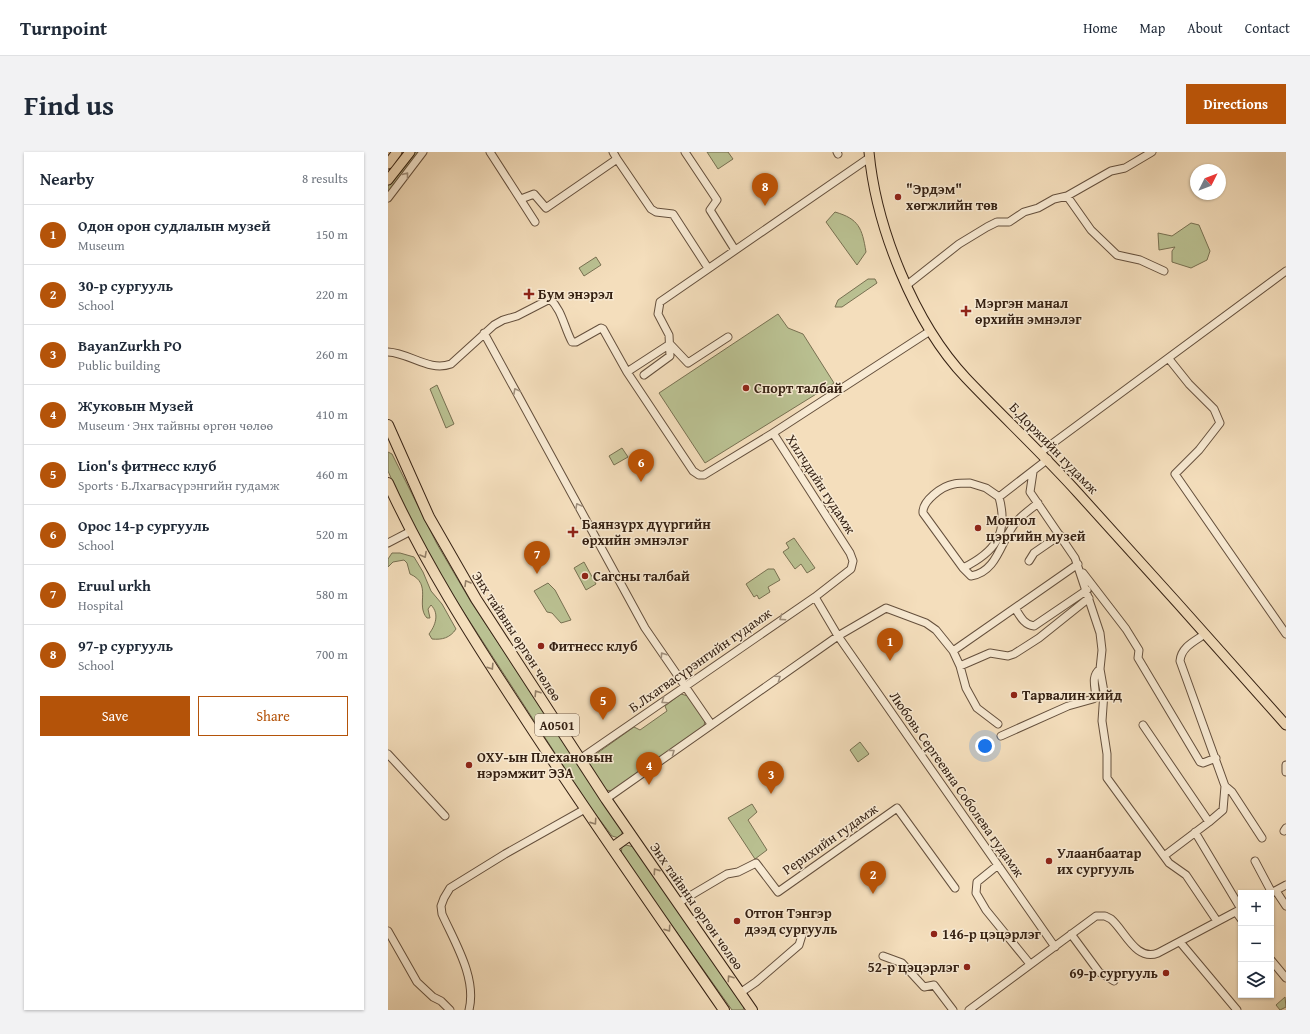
<!DOCTYPE html>
<html lang="en">
<head>
<meta charset="utf-8">
<style>
	:root { --surface:#fff; --page:#f2f2f3; --text:#1f2937; --muted:#747a83; --line:#e0e1e3; --accent:#b45309 }
	body { margin:0; font-family:"Gentium Book Plus",serif; background:var(--page); color:var(--text) }
	.controls { position:absolute; right:12px; bottom:12px; display:grid; overflow:hidden; border-radius:0px; box-shadow:0 1px 3px #0004 }
	.controls button { width:36px; height:36px; display:grid; place-items:center; padding:0; border:0; border-bottom:1px solid var(--line); background:var(--surface); color:var(--text); font:20px sans-serif }
	.compass { position:absolute; left:802px; top:12px; width:36px; height:36px; border-radius:50%; background:var(--surface); box-shadow:0 1px 3px #0004; rotate:48deg }
	.you { position:absolute; left:597px; top:594px; width:14px; height:14px; margin:-10px; border:3px solid #fff; border-radius:50%; background:#1a73e8; box-shadow:0 0 0 6px #1a73e833 }
	.badge { display:grid; place-items:center; width:26px; height:26px; border-radius:50%; background:var(--accent); color:#fff; font-size:13px; font-weight:700 }
	.pin { position:absolute; translate:-50% -33px; filter:drop-shadow(0 1px 2px #0008) }
	.pin::after { content:''; position:absolute; top:21px; width:14px; height:12px; background:inherit; clip-path:polygon(0 0,100% 0,50% 100%) }
	.list { margin:0; padding:0; list-style:none }
	h2 { display:flex; justify-content:space-between; align-items:center; height:52px; margin:0; padding:0 16px; font-size:17px }
	h2 small { font-size:13px; font-weight:400; color:var(--muted) }
	.list li { display:grid; grid-template-columns:26px 1fr auto; gap:12px; align-items:center; box-sizing:border-box; height:60px; padding:0 16px; border-top:1px solid var(--line) }
	.list b { display:block; font-size:15px; white-space:nowrap }
	.list p { margin:0; font-size:13px; white-space:nowrap; color:var(--muted) }
	.list em { font-size:13px; font-style:normal; color:var(--muted) }
	.actions { display:flex; gap:8px; padding:12px 16px }
	.actions a { flex:1; padding:9px 0; border:1px solid var(--accent); border-radius:0px; text-align:center; font-size:14px; color:var(--accent) }
	.actions .main { background:var(--accent); color:#fff }
	.icon { flex:none; width:22px; height:22px; fill:none; stroke:currentColor; stroke-width:2; stroke-linecap:round; stroke-linejoin:round }
	.map { position:relative; flex:none; width:898px; height:858px; overflow:hidden; border-radius:0px }
	header { display:flex; align-items:center; gap:24px; box-sizing:border-box; height:56px; padding:0 20px; background:var(--surface); border-bottom:1px solid var(--line) }
	header strong { font-size:19px }
	nav { display:flex; gap:22px; margin-inline-start:auto; font-size:14px }
	.intro { display:flex; align-items:center; justify-content:space-between; box-sizing:border-box; height:96px; padding:0 24px }
	h1 { margin:0; font-size:28px }
	.button { padding:10px 18px; border-radius:0px; background:var(--accent); color:#fff; font-size:14px; font-weight:700 }
	main { display:flex; gap:24px; padding:0 24px }
	aside { flex:1; background:var(--surface); border-radius:0px; box-shadow:0 1px 3px #0004 }
	.map>svg:first-child { display:block }
	.green { fill:#bac192; stroke:#787152 }
	.lines { fill:none; stroke-linecap:round; stroke-linejoin:round }
	.minor-casing { stroke:#65503d; stroke-width:9 }
	.major-casing { stroke:#352113; stroke-width:11 }
	.highway-casing { stroke:#352113; stroke-width:12 }
	.minor { stroke:#f8ead3; stroke-width:7 }
	.major { stroke:#f4debc; stroke-width:9 }
	.highway { stroke:#f4debc; stroke-width:10 }
	.oneway { stroke:#a0907d }
	.oneway2 { stroke:#948068 }
	.poi-dot { fill:#8f2418; stroke:#f8ead3; stroke-width:1.5 }
	.labels { text-anchor:middle; stroke-width:3; stroke-linejoin:round; paint-order:stroke }
	.shield { fill:#f8ead3; stroke:#705d4d; stroke-width:1 }
	.shield-label { font-size:13px; font-weight:bold; fill:#352113 }
	.poi-label { font-size:14px; font-weight:bold; fill:#352113; stroke:#f8ead3; text-anchor:start }
	.street-label { font-size:14px; fill:#352113; stroke:#f8ead3 }
</style>
</head>
<body>
<header>
<strong>Turnpoint</strong>
<nav><a>Home</a><a>Map</a><a>About</a><a>Contact</a></nav>
</header>
<div class="intro"><h1>Find us</h1><a class="button">Directions</a></div>
<main>
<aside>
<h2>Nearby<small>8 results</small></h2>
<ul class="list">
<li><span class="badge">1</span><div><b>Одон орон судлалын музей</b><p>Museum</p></div><em>150 m</em></li>
<li><span class="badge">2</span><div><b>30-р сургууль</b><p>School</p></div><em>220 m</em></li>
<li><span class="badge">3</span><div><b>BayanZurkh PO</b><p>Public building</p></div><em>260 m</em></li>
<li><span class="badge">4</span><div><b>Жуковын Музей</b><p>Museum · Энх тайвны өргөн чөлөө</p></div><em>410 m</em></li>
<li><span class="badge">5</span><div><b>Lion's фитнесс клуб</b><p>Sports · Б.Лхагвасүрэнгийн гудамж</p></div><em>460 m</em></li>
<li><span class="badge">6</span><div><b>Орос 14-р сургууль</b><p>School</p></div><em>520 m</em></li>
<li><span class="badge">7</span><div><b>Eruul urkh</b><p>Hospital</p></div><em>580 m</em></li>
<li><span class="badge">8</span><div><b>97-р сургууль</b><p>School</p></div><em>700 m</em></li>
</ul>
<div class="actions"><a class="main">Save</a><a>Share</a></div>
</aside>
<div class="map">
<svg width="898" height="858" viewBox="0 0 898 858">
	<rect width="100%" height="100%" fill="#f4debc"/>
	<filter id="stains"><feTurbulence type="fractalNoise" baseFrequency=".005" numOctaves="4"/><feColorMatrix values="0 0 0 0 .2 0 0 0 0 .09 0 0 0 0 .02 0 0 0 .5 -.17"/></filter>
	<radialGradient id="worn" r=".72"><stop offset=".6" stop-color="#630" stop-opacity="0"/><stop offset="1" stop-color="#630" stop-opacity=".3"/></radialGradient>
	<path class="green" d="M26,0h6l-32,41v-8z
		M319,0h21l5,7 -15,10z
		M447,60c24,7 27,16 31,40l-9,13 -31,-43z
		M803,71l8,2 11,26 -3,9 -16,8 -19,-6v-11l3,-4 -16,3 -1,-17 14,3z
		M208,105l5,8 -17,11 -5,-8z
		M480,127h7l2,4 -35,24h-7l3,-7z
		M390,162l10,14 15,6 31,49 -129,80 -46,-70z
		M49,233l17,39 -8,4 -16,-39z
		M234,296l6,9 -14,8 -5,-9z
		M0,300l4,2 45,90 34,58 151,227v7l-3,2 -7,-2 -24,-32 -147,-227 -32,-58 -21,-48z
		M406,386l21,30 -8,5 -6,-9 -6,5 -12,-17 6,-4 -3,-5z
		M4,401h8l14,4 9,15 8,19 11,13 14,25c-6,9 -14,11 -24,10l-3,-5c6,-8 11,-20 2,-29l-3,4 2,9h-3c-12,-13 6,-34 -17,-44l-3,-11 -3,-3 -11,2 -5,5v-8z
		M196,410l12,22 -10,6 -12,-22z
		M380,417h6l6,11 -12,7 2,5 -11,7 -2,-4 -3,2 -8,-13z
		M160,431l7,7 16,30 -10,3 -9,-10 -5,-1 -13,-21z
		M293,542l7,2 17,24 -1,6 -92,65 -6,-1 -17,-26v-5l45,-32 6,3 27,-19 -2,-5z
		M472,590l9,12 -11,8 -8,-12z
		M364,652l5,8 -9,8 19,30 -12,9 -27,-41z
		M238,693l8,2 108,155 2,6 -1,2h-11l-111,-156 1,-7z
		M897,845l1,10 -6,3 -4,-5z"/>
	<g class="lines">
		<defs>
			<path id="minor" d="M102,0l45,70
				M297,0l32,48 -7,10 25,40
				M449,0l1,2
				M229,7l34,50 5,3 17,2 35,54
				M679,44l24,34 26,25 23,5 24,11
				M0,46l35,-46
				M133,47l13,-5 12,14 71,-49 -4,-7
				M519,133l52,-41 28,-17 10,-5h12l15,-10 14,-4 16,-9 13,-3 44,-25 14,-3 27,-16
				M96,181l161,295 66,96
				M282,192l18,19 40,-26
				M0,200c22,1 41,20 63,12l43,-39 9,-5 14,-4 33,-17c12,11 14,28 22,43h4l25,-14 2,1 24,43 43,-28
				M781,207l20,25 25,25 6,14 -21,27 -24,24 111,160
				M239,220l66,99 6,4h5l69,-42
				M256,223l26,-19 -1,-21 -11,-21 2,-12 209,-144
				M653,300l245,-181
				M645,320l-3,20 45,66 25,75 2,17 -2,19 4,23 -2,29 5,33v24l62,85 17,12 31,46
				M582,331l16,5 13,9c10,37 -4,55 -36,71l-40,-55c-1,-12 19,-27 31,-29 5,-1 10,-1 16,-1z
				M611,345l49,-38
				M0,391l23,-12
				M641,409l5,-8 26,-18
				M575,416l8,8c27,-4 30,-37 45,-54 6,-7 15,-13 22,-19
				M695,421l43,56 13,21 -1,8 62,104 3,1 13,-5
				M427,445l23,39 217,311
				M627,456c5,8 9,17 19,18l53,-36
				M817,482c-10,7 -24,13 -25,27l45,125 -2,24 -14,12
				M565,499l125,-87
				M572,514l30,-13 18,3 6,-2 25,-16 50,-40
				M755,573l66,97 -45,34
				M613,584l67,-30 25,-7 3,-2c-1,-11 -5,-21 4,-28
				M0,602l57,62
				M192,607l235,-162 36,-28 2,-8 -3,-8 -77,-120 157,-102
				M898,613v7
				M837,634l7,6 30,46
				M218,647l232,-163 48,-28 40,15 10,7 17,21 7,15 6,22 11,20 21,16
				M896,679l2,-3
				M807,680l46,77
				M867,709l17,32
				M610,713l-21,17 -1,11 10,17 44,54
				M888,739l10,15
				M885,740l13,-7
				M290,751l49,-29 11,-2 18,-9 22,29 119,-84 58,80
				M848,760l5,7
				M0,779l29,51 16,15 8,4 9,9
				M683,782l28,38 15,9
				M792,790l57,68
				M495,804l19,7 22,24 10,-2 19,25
				M883,808l15,18
				M352,841l16,-11 43,-37 4,-13
				M81,858c8,-32 -14,-67 -27,-96l-1,-8 3,-8 6,-10 55,-34 80,-45
				M581,858l127,-94h9l6,3c14,12 25,43 47,34l83,-44"/>
			<path id="major" d="M481,0c7,75 45,171 97,226 37,39 76,75 112,115 70,77 139,154 208,232
				M0,12l9,-12
				M0,28l22,-28"/>
			<path id="highway" d="M0,273l41,92 47,82 130,200 146,211
				M0,331c36,79 83,153 131,226 66,102 136,201 205,301
				M224,696l18,-13"/>
		</defs>
		<use href="#minor" class="minor-casing"/>
		<use href="#major" class="major-casing"/>
		<use href="#highway" class="highway-casing"/>
		<use href="#minor" class="minor"/>
		<use href="#major" class="major"/>
		<use href="#highway" class="highway"/>
	</g>
	<defs><path id="oneway-chevron" d="M-2-3.5L2.5 0L-2 3.5" fill="none" stroke-width="1.6" stroke-linecap="round" stroke-linejoin="round"/></defs>
	<g class="oneway">
		<use href="#oneway-chevron" transform="translate(18 23) rotate(-52)"/>
		<use href="#oneway-chevron" transform="translate(128 239) rotate(-118)"/>
		<use href="#oneway-chevron" transform="translate(190 354) rotate(-118)"/>
		<use href="#oneway-chevron" transform="translate(394 466) rotate(146)"/>
		<use href="#oneway-chevron" transform="translate(275 503) rotate(-124)"/>
		<use href="#oneway-chevron" transform="translate(390 526) rotate(-35)"/>
		<use href="#oneway-chevron" transform="translate(276 549) rotate(146)"/>
		<use href="#oneway-chevron" transform="translate(284 600) rotate(-36)"/>
	</g>
	<g class="oneway2">
		<use href="#oneway-chevron" transform="translate(36 403) rotate(61)"/>
		<use href="#oneway-chevron" transform="translate(79 431) rotate(-121)"/>
		<use href="#oneway-chevron" transform="translate(103 515) rotate(57)"/>
		<use href="#oneway-chevron" transform="translate(149 541) rotate(-123)"/>
		<use href="#oneway-chevron" transform="translate(206 670) rotate(55)"/>
		<use href="#oneway-chevron" transform="translate(268 719) rotate(-125)"/>
		<use href="#oneway-chevron" transform="translate(280 777) rotate(55)"/>
		<use href="#oneway-chevron" transform="translate(342 826) rotate(-124)"/>
	</g>
	<g class="poi-dot">
		<circle cx="510" cy="45" r="4"/>
		<path d="M139 136h4v4h4v4h-4v4h-4v-4h-4v-4h4z"/>
		<path d="M576 153h4v4h4v4h-4v4h-4v-4h-4v-4h4z"/>
		<circle cx="358" cy="236" r="4"/>
		<circle cx="590" cy="376" r="4"/>
		<path d="M183 374h4v4h4v4h-4v4h-4v-4h-4v-4h4z"/>
		<circle cx="197" cy="424" r="4"/>
		<circle cx="153" cy="494" r="4"/>
		<circle cx="626" cy="543" r="4"/>
		<circle cx="81" cy="613" r="4"/>
		<circle cx="661" cy="709" r="4"/>
		<circle cx="349" cy="769" r="4"/>
		<circle cx="546" cy="782" r="4"/>
		<circle cx="579" cy="815" r="4"/>
		<circle cx="778" cy="821" r="4"/>
	</g>
	<g class="labels">
		<rect class="shield" x="147" y="562" width="44" height="22" rx="3"/>
		<g class="shield-label">
			<text x="169" y="578">A0501</text>
		</g>
		<g class="poi-label">
			<text x="518" y="42">"Эрдэм"<tspan x="518" dy="16">хөгжлийн төв</tspan></text>
			<text x="150" y="147">Бум энэрэл</text>
			<text x="587" y="156">Мэргэн манал<tspan x="587" dy="16">өрхийн эмнэлэг</tspan></text>
			<text x="366" y="241">Спорт талбай</text>
			<text x="598" y="373">Монгол<tspan x="598" dy="16">цэргийн музей</tspan></text>
			<text x="194" y="377">Баянзүрх дүүргийн<tspan x="194" dy="16">өрхийн эмнэлэг</tspan></text>
			<text x="205" y="429">Сагсны талбай</text>
			<text x="161" y="499">Фитнесс клуб</text>
			<text x="634" y="548">Тарвалин хийд</text>
			<text x="89" y="610">ОХУ-ын Плехановын<tspan x="89" dy="16">нэрэмжит ЭЗА</tspan></text>
			<text x="669" y="706">Улаанбаатар<tspan x="669" dy="16">их сургууль</tspan></text>
			<text x="357" y="766">Отгон Тэнгэр<tspan x="357" dy="16">дээд сургууль</tspan></text>
			<text x="554" y="787">146-р цэцэрлэг</text>
			<text x="571" y="820" text-anchor="end">52-р цэцэрлэг</text>
			<text x="770" y="826" text-anchor="end">69-р сургууль</text>
		</g>
		<g class="street-label">
			<text transform="translate(666 296) rotate(46)" y="5">Б.Доржийн гудамж</text>
			<text transform="translate(433 332) rotate(57)" y="5">Хилчдийн гудамж</text>
			<text transform="translate(129 484) rotate(57)" y="5">Энх тайвны өргөн чөлөө</text>
			<text transform="translate(312 508) rotate(-35)" y="5">Б.Лхагвасүрэнгийн гудамж</text>
			<text transform="translate(569 632) rotate(55)" y="5">Любовь Сергеевна Соболева гудамж</text>
			<text transform="translate(442 687) rotate(-35)" y="5">Рерихийн гудамж</text>
			<text transform="translate(309 754) rotate(55)" y="5">Энх тайвны өргөн чөлөө</text>
		</g>
	</g>
	<rect width="100%" height="100%" filter="url(#stains)"/>
	<rect width="100%" height="100%" fill="url(#worn)"/>
</svg>
<div class="controls">
<button>+</button>
<button>−</button>
<button><svg class="icon" aria-label="layers" viewBox="0 0 24 24"><path d="M12 4l9 5-9 5-9-5zM3 14l9 5 9-5"/></svg></button>
</div>
<svg class="compass" viewBox="-18 -18 36 36"><path d="M0-13l5 13h-10z" fill="#e53935"/><path d="M0 13l5-13h-10z" fill="#747a83"/></svg>
<div class="you"></div>
<div class="pin badge" style="left:502px;top:509px">1</div>
<div class="pin badge" style="left:485px;top:742px">2</div>
<div class="pin badge" style="left:383px;top:642px">3</div>
<div class="pin badge" style="left:261px;top:633px">4</div>
<div class="pin badge" style="left:215px;top:568px">5</div>
<div class="pin badge" style="left:253px;top:330px">6</div>
<div class="pin badge" style="left:149px;top:422px">7</div>
<div class="pin badge" style="left:377px;top:54px">8</div>
</div>
</main>
</body>
</html>
